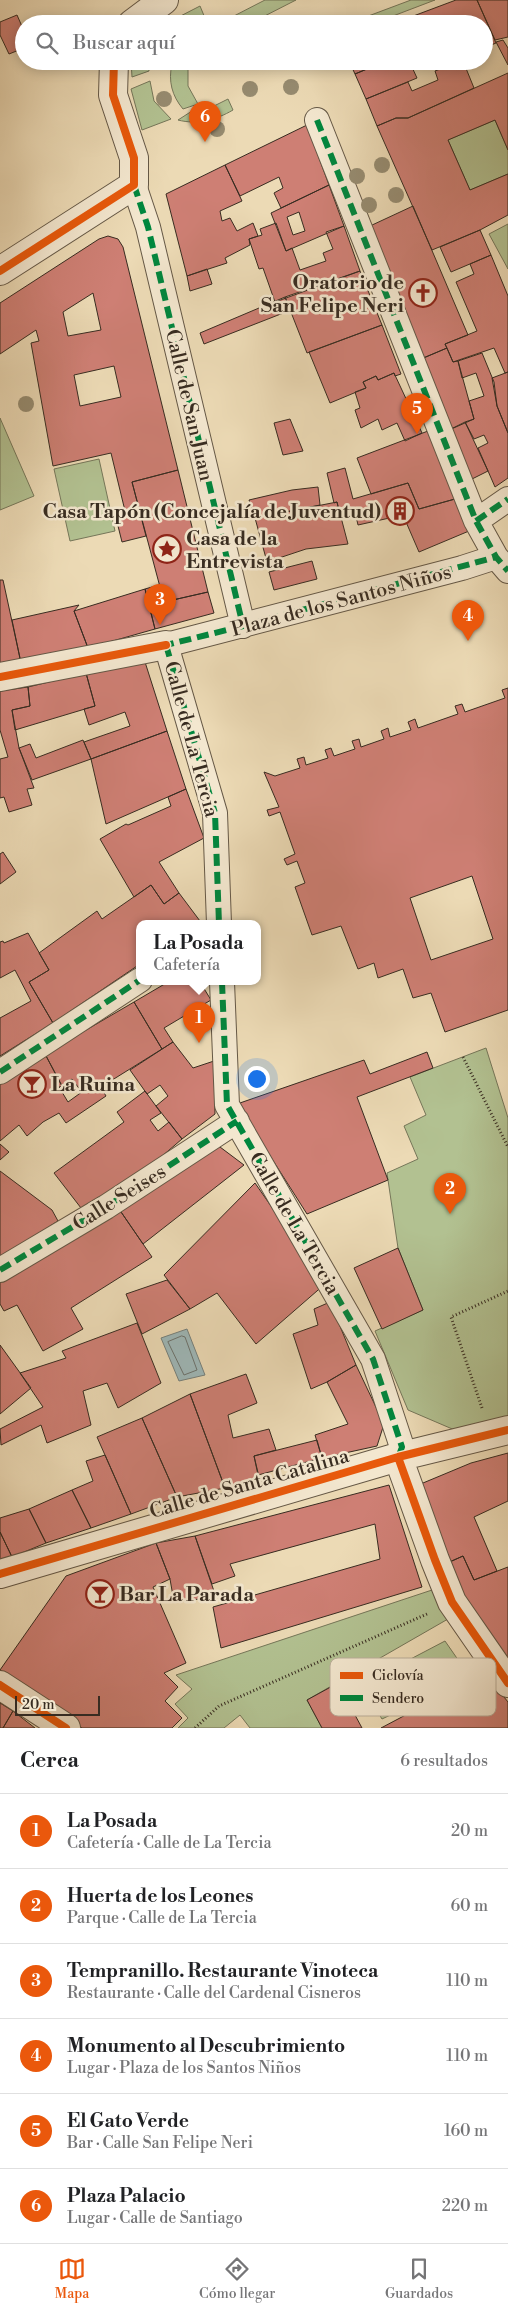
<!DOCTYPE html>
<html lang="es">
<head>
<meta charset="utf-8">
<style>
	:root { --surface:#fff; --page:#f2f2f2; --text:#202124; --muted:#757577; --line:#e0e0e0; --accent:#ea580c }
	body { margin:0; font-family:"Libre Bodoni",serif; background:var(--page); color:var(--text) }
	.scale { position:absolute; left:15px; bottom:12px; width:85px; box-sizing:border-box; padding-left:5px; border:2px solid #382c21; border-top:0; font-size:14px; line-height:18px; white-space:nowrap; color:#382c21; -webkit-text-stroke:4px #f3e7cf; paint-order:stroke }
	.you { position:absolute; left:256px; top:1078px; width:18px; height:18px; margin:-12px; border:4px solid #fff; border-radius:50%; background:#1a73e8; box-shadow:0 0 0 8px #1a73e833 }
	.badge { display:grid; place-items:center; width:32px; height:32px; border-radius:50%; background:var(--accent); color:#fff; font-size:16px; font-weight:700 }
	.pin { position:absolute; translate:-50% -41px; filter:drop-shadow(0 1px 2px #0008) }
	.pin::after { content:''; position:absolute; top:26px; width:18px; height:15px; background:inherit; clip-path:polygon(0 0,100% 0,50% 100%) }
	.popup { position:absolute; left:136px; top:920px; width:125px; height:65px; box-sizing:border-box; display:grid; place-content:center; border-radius:10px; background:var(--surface); filter:drop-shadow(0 1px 4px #0005); font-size:16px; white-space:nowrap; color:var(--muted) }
	.popup b { font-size:19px; color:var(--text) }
	.popup::after { content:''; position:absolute; left:50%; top:100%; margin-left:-10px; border:10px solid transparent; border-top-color:var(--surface) }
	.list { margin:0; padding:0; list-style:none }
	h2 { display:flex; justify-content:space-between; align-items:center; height:65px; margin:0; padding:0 20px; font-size:21px }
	h2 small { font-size:16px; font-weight:400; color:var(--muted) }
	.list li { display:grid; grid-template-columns:32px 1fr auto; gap:15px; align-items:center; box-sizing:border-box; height:75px; padding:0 20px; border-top:1px solid var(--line) }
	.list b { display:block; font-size:19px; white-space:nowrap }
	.list p { margin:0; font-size:16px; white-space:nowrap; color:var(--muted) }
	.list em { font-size:16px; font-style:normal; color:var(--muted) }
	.icon { flex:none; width:28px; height:28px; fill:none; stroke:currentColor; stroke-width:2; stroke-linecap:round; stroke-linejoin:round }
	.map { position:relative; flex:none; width:508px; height:1728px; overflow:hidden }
	.search { position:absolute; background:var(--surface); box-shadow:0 2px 12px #0003; left:15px; right:15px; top:15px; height:55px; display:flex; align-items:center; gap:12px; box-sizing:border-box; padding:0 18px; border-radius:28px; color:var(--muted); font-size:19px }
	.sheet { height:515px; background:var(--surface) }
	nav { display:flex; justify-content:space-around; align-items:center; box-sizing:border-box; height:70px; border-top:1px solid var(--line); background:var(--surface); font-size:14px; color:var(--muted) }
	nav a { display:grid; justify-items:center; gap:2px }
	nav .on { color:var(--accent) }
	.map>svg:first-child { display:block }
	.green { fill:#b2c191; stroke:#757659 }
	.water { fill:#9eb8b9; stroke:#75807c }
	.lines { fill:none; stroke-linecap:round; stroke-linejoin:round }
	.shore { stroke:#6b726d; stroke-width:1 }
	.building { fill:#ce7f74; stroke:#382c21; fill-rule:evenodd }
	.pedestrian-casing { stroke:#655846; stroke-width:26 }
	.minor-casing { stroke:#655846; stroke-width:30 }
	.path { stroke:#382c21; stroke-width:3; stroke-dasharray:1 2.5; stroke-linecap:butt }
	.pedestrian { stroke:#f3e7cf; stroke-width:24 }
	.minor { stroke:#f3e7cf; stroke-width:28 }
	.quiet { stroke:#00873e; stroke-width:6; stroke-dasharray:12 6; stroke-linecap:butt }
	.cycleway-casing { stroke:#f3e7cf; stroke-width:11 }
	.cycleway { stroke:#e8590c; stroke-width:8 }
	.tree { fill:#968b70 }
	.labels { text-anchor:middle; stroke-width:5; stroke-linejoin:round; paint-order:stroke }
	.poi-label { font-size:20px; font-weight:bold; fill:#382c21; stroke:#f3e7cf; text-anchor:start }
	.street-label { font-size:20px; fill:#382c21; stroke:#f3e7cf }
	.key { fill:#f3e7cf; stroke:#bbaf9b; stroke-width:1 }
	.key-label { font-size:14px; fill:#382c21 }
</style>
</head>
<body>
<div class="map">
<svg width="508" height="1728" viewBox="0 0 508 1728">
	<rect width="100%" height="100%" fill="#ecdab5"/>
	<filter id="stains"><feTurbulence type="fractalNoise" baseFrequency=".004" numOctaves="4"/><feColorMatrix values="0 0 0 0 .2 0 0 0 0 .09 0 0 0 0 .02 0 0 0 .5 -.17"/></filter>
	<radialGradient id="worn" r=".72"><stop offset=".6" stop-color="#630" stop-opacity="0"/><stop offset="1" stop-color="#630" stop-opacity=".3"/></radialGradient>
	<path class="green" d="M265,0h31l-47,24h-13l-4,-7z
		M411,0h24l-63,24h-25z
		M200,6l5,12 -12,6h-28z
		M131,61h17l1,10 -17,6z
		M188,61v25l10,18 -15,5c-11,-13 -15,-28 -11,-45z
		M150,81l4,20 17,18 -29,11 -11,-41z
		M228,99l5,11c-17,10 -36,15 -55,10l14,-9 18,-3z
		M495,120l13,30v24l-38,16 -22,-50z
		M508,224v45l-19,-35z
		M0,418l34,78 -34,14z
		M99,459l16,72 -45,10 -16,-72z
		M486,1048l22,70v300l-51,13 -49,-21 -33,-79 48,-21 -25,-62 -11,-75 31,-14 -14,-33 22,-11 -16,-38z
		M432,1590l16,29 -141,81 15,28h-72l-10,-13 -16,13h-46l10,-10 -13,-14 17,-15 -16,-14z
		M445,1641l25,36 -88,42 -21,-34z"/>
	<path class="water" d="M187,1329l18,46 -26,6 -18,-43z"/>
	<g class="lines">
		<path class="shore" d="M182,1336l3,1 12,33 -13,5 -16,-33z"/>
	</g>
	<path class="building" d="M456,0h21l19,43 -12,5v-24h-92z
		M477,0h31v37l-13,3z
		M17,15l7,16v17l-15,6 -9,-19v-13z
		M503,40l5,8v17l-12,-23z
		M349,61h37l-31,13z
		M386,61h34l-9,4 6,13 -51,21 -11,-25z
		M452,61h11l11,27 -66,30h-12l-19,8 -11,-27 42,-17 4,9 26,-11 -3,-9 18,-7z
		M508,73v77l-13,-30 -47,20 22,50 38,-16v41l-28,15 -48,20 -55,-124 19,-8h12z
		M307,125l22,60 -48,23 -7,-15 9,-5 -4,-11 -39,19 -15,-31z
		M225,165l17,36 -22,10 2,10 8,-3 7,13 16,-8 5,13 -9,3 1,6 -25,13 2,5 -40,13 -21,-82z
		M329,185l15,41 -58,25 -15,-38zM299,212l6,19 -12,4 -6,-18z
		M413,206l55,129 -23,9 2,4 -26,11 -51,-133z
		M276,223l10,28 6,-3 8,22 26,-9 -3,-8 10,-4 -7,-17 18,-6 16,45 -85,31 -12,-34 -4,1 -10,-30 13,-4 -2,-6z
		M480,230l11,25 -40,17 -11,-25z
		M108,236l10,3 5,8 55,223 -46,12 14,54 -24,6 -6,-24 10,-3 -15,-62 -58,13 -22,-123 8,-2 -3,-11 -36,24v-51l99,-64zM93,293l8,37 -33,6 -5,-24zM114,366l7,31 -41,9 -6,-31z
		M491,255l17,41v76l-3,1 -11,-25 -41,14 -8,-18 32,-13 -21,-49 18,-8 -4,-10z
		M207,269l5,15 -22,7 -3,-15z
		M360,271l22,54 -75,28 -22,-56z
		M285,297l6,13 -87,34 -4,-11z
		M382,325l19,49 -6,2 -1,-3 -16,7 -2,-4 -13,6 3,6 -36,15 -21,-51z
		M447,348l6,14 5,-1 16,58 -25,11 -28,-71z
		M482,353l12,29 3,24 11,27v45l-13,9 -17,-39 10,-5 -4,-8 -10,4 -9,-17 9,-3 -5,-18 15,-5 -8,-23 -14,5 -4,-17z
		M508,372v61l-11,-27 -5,-28z
		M394,373l28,60 -17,8 -8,-18 -15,7 -4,-11 -17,9 -6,-18 5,-2 -5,-16 11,-4 -3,-6 13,-6 2,4z
		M290,419l13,32 -20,4 -9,-32z
		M465,422l23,49 -20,10 -19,-51z
		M428,431l27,68 -36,10 -11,-26 -37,11 -14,-36z
		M345,468l8,31 55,-16 11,26 36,-10 14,32 -50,21 -16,-37 -45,10 -3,-13 -15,5 -3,-15 -3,1 -7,-30z
		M178,470l30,122 -44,10 -32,-120z
		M318,487l2,18 -65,13 -6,-18 43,-10z
		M337,502l11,42 -42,5 -39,13 -12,-44z
		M312,561l5,18 -43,11 -5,-18z
		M0,580h3l18,83 -21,4z
		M159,585l5,17 44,-10 6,21 -59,16 -10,-40z
		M145,589l10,40 -67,19 -14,-37z
		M79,605l-5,6 14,37 -67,15 -9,-43z
		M145,662l22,69 -76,28 -7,-17 46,-16 -5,-14 -36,13 -5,-16 11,-3 -9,-33z
		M86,673l9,33 -80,24 -3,-20 18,-4 -2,-19z
		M28,687l2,19 -18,4 7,38 15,40 -7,1 5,16 -23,7 -5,-15 -4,1v-39l8,-2 -8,-27v-39z
		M508,688v322l-63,22 -14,-39 -18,5 -10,-29 -25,9 -4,-15 -16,6 -17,-43 -29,9 -17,-48 10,-4 -8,-22 -10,4 -3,-6 11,-5 -15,-42 -11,4 -2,-6 12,-3 -15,-35 11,4 25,-8 -3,-9 7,-2 2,8 22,-7 -3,-8 6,-2 3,8 21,-7 -3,-8 7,-2 2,8 23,-8 -3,-8 7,-3 2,9 21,-7 -3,-8 7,-3 3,9 40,-14 -3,-8 7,-2 3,8 40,-14 -3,-8zM472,876l21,63 -62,21 -21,-62z
		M167,731l19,58 -80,35 -15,-65z
		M83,740l8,19 -59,21 -13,-32 11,-4 6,14z
		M186,789l18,49 -45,24 20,31 -15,11 -13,-19 -17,12 -34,-58 26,-15 2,1 43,-19 -3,-9z
		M3,852l13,20 -16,12v-30z
		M151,885l13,19 15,-11 21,28 -5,3h-55v40l-87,59 -24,-41 20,-12 -10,-17 58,-42 5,8z
		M28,933l21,37 -20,12 24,41 -53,33v-38l31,-17 -16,-31 -15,8v-36l3,-1 1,2z
		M168,982h32l11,18 -47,28 9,14 -11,7 -28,-47z
		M134,1002l28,47 -61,38 -4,-6 -16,10 -9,-12 -10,7 -17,-32z
		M173,1042l20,26 21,-7 1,53 -33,25 -26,-33 12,-10 -8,-11 -13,9 -17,-24z
		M427,1052l6,16 -76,29 31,83 -81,34 -70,-110 127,-44 6,14z
		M45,1054l17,32 -3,1 9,15 29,-21 9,15 -40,27 -7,-10 -16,9 -16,14 -8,-11 -19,16v-60z
		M145,1091l16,22 -11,7 8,11 11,-9 13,17 -42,36 -59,33 -27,-35 70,-51 -7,-10z
		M212,1141l32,24 -101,79 -24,-35z
		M0,1144l9,8 -9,8z
		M0,1171l52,39 6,11 -58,37z
		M255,1183l70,101 -69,60 -39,-51 -27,16 -26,-34z
		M119,1209l33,48 -81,51 12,21 -40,22 -26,-46 -13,6 -4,-7v-25z
		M398,1248l25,62 -41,19 -28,-61z
		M167,1280l23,29 -48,25 -16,-40z
		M330,1302l26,63 -29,17 -16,7 -18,-55 25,-9 -4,-16z
		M137,1323l24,60 -43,25 -11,-25 -24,8 8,34 -44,18 -6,-18 -40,20 -1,-16 43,-22 -23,-34 46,-15 -4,-7z
		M0,1345l31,43 -31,26z
		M356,1365l28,59 -7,22 -55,12 -7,-23 33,-11 -21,-42z
		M246,1374l11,29 -29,12 5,23 36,-9 7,21 -22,6 6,25 -35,7 -35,-94z
		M190,1394l35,94 -48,9 -35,-79z
		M142,1418l35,79 -46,17 -34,-77z
		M317,1440l5,18 -64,17 -4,-19z
		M508,1453v48l-34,16 23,54 -23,9 -11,-24 -18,8 -34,-76 60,-25z
		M105,1455l26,59 -40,14 -19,-38 21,-9 -7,-20z
		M389,1485l33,102 -201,61 -8,-41 167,-48 -5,-35 -145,40 5,12 -23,8 -17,-48z
		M72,1490l19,38 -45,15 -17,-34z
		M29,1509l17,34 -34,14 -12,-25v-14z
		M0,1532l12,25 -12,5z
		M195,1536l21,61 -42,5 -4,-23 -14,-36z
		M156,1543l14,36 -17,8 33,76 -22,10 14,14 -13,14 17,17 -10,10h-90l-82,-58 66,-94z
		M463,1556l11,24 34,-13v96l-25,-31 -38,-68z
		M491,1681l17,21v26h-127l70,-37 8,11z
		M338,1683l3,6 21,39h-40l-15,-28z
		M0,1703l13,8 -10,17h-3z
		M13,1711l22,17h-32z"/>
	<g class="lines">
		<defs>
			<path id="pedestrian" d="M317,120l159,401 20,36 12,14
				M134,185l14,42 95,399
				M476,521l32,-22
				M219,924l-4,-111 -49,-168 296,-77 34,-11
				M222,982l5,123 146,254 29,88 -4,10
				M0,1072l140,-92
				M0,1270l106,-63 131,-86"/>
			<path id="minor" d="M132,24l32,-24
				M0,271l134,-86v-27l-21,-63 1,-34
				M0,677l166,-32
				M398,1457l37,103 17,42 56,81
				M0,1574l398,-117 110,-27
				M0,1685l66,43"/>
		</defs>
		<use href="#pedestrian" class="pedestrian-casing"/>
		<use href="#minor" class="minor-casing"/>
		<path class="path" d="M463,1057l45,90
			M482,1408l-31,-91 57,-26
			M195,1728l24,-22 208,-92"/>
		<use href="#pedestrian" class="pedestrian"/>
		<use href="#minor" class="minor"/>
		<path class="quiet" d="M317,120l159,401 20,36 12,14
			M134,185l14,42 95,399
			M476,521l32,-22
			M166,645l49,168 4,111
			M162,646l81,-20 253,-69
			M222,982l5,123 146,254 29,88 -4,11
			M0,1072l140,-92
			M0,1270l106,-63 131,-86"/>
		<defs>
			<path id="cycleway" d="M0,271l134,-86v-27l-21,-63 1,-34
				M0,677l166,-32
				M398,1457l37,103 17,42 56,81
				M0,1574l398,-117 110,-27
				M0,1685l66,43"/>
		</defs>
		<use href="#cycleway" class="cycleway-casing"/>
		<use href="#cycleway" class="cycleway"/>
	</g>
	<g class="tree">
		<circle cx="291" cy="87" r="8"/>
		<circle cx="250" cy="89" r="8"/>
		<circle cx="164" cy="99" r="8"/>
		<circle cx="217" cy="129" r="8"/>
		<circle cx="382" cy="165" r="8"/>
		<circle cx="357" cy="176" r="8"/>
		<circle cx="396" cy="195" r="8"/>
		<circle cx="369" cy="205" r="8"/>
		<circle cx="26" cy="404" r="8"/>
	</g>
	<defs>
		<symbol id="church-ring" viewBox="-11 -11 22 22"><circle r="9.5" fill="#f3e7cf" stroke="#8f2418" stroke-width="1.5"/><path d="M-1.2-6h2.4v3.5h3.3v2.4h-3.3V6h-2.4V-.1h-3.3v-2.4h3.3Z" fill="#8f2418"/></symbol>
		<symbol id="building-ring" viewBox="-11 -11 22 22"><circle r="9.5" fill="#f3e7cf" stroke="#8f2418" stroke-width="1.5"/><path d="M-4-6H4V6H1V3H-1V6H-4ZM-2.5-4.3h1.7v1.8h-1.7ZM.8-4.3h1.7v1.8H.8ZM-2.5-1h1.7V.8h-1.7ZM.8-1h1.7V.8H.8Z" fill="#8f2418"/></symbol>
		<symbol id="sight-ring" viewBox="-11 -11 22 22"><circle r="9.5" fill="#f3e7cf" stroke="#8f2418" stroke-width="1.5"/><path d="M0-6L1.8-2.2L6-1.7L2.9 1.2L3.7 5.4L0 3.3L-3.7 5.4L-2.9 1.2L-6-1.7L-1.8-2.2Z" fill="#8f2418"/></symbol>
		<symbol id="bar-ring" viewBox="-11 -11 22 22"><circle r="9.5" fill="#f3e7cf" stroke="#8f2418" stroke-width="1.5"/><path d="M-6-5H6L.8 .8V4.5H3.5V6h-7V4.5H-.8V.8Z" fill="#8f2418"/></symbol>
	</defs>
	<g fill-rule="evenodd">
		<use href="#church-ring" x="407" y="277" width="32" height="32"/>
		<use href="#building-ring" x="384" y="495" width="32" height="32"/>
		<use href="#sight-ring" x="151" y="533" width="32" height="32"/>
		<use href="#bar-ring" x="16" y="1068" width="32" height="32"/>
		<use href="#bar-ring" x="84" y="1578" width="32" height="32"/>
	</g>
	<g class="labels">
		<g class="poi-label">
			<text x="404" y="289" text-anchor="end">Oratorio de<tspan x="404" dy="23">San Felipe Neri</tspan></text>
			<text x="381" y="518" text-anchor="end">Casa Tapón (Concejalía de Juventud)</text>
			<text x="186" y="545">Casa de la<tspan x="186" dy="23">Entrevista</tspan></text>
			<text x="51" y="1091">La Ruina</text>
			<text x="119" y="1601">Bar La Parada</text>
		</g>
		<g class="street-label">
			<text transform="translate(190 405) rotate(77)" y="7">Calle de San Juan</text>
			<text transform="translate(341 600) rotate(-15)" y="7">Plaza de los Santos Niños</text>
			<text transform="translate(192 739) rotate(75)" y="7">Calle de La Tercia</text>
			<text transform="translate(119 1197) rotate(-32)" y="7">Calle Seises</text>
			<text transform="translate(295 1223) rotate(60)" y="7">Calle de La Tercia</text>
			<text transform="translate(249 1483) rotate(-16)" y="7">Calle de Santa Catalina</text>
		</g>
	</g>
	<rect x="330" y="1658" width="166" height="58" rx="8" class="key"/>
	<rect x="340" y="1672" width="23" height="7" fill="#e8590c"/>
	<rect x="340" y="1695" width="23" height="6" fill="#00873e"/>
	<g class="key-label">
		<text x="372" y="1680">Ciclovía</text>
		<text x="372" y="1703">Sendero</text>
	</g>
	<rect width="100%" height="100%" filter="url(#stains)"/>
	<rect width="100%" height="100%" fill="url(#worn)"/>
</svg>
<div class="scale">20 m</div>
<div class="you"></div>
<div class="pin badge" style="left:199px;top:1043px">1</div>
<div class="popup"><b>La Posada</b>Cafetería</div>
<div class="pin badge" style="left:450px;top:1214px">2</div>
<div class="pin badge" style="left:160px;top:625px">3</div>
<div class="pin badge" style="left:468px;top:641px">4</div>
<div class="pin badge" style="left:417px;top:434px">5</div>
<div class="pin badge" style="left:205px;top:142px">6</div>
<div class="search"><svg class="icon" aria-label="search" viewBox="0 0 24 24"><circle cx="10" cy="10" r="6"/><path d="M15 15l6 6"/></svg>Buscar aquí</div>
</div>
<section class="sheet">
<h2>Cerca<small>6 resultados</small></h2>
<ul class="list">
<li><span class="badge">1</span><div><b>La Posada</b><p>Cafetería · Calle de La Tercia</p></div><em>20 m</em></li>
<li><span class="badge">2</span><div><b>Huerta de los Leones</b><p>Parque · Calle de La Tercia</p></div><em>60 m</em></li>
<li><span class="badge">3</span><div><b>Tempranillo. Restaurante Vinoteca</b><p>Restaurante · Calle del Cardenal Cisneros</p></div><em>110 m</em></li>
<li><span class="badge">4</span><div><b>Monumento al Descubrimiento</b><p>Lugar · Plaza de los Santos Niños</p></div><em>110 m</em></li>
<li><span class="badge">5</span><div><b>El Gato Verde</b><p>Bar · Calle San Felipe Neri</p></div><em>160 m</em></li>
<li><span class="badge">6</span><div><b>Plaza Palacio</b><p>Lugar · Calle de Santiago</p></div><em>220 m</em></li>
</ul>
</section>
<nav>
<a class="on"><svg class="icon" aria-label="map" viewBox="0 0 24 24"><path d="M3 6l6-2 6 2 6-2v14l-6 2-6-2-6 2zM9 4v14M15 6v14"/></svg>Mapa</a>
<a><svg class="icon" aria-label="directions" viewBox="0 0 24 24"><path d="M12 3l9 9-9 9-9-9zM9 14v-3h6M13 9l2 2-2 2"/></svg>Cómo llegar</a>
<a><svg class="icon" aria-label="saved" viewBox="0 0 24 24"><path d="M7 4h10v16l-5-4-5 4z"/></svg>Guardados</a>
</nav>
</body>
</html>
